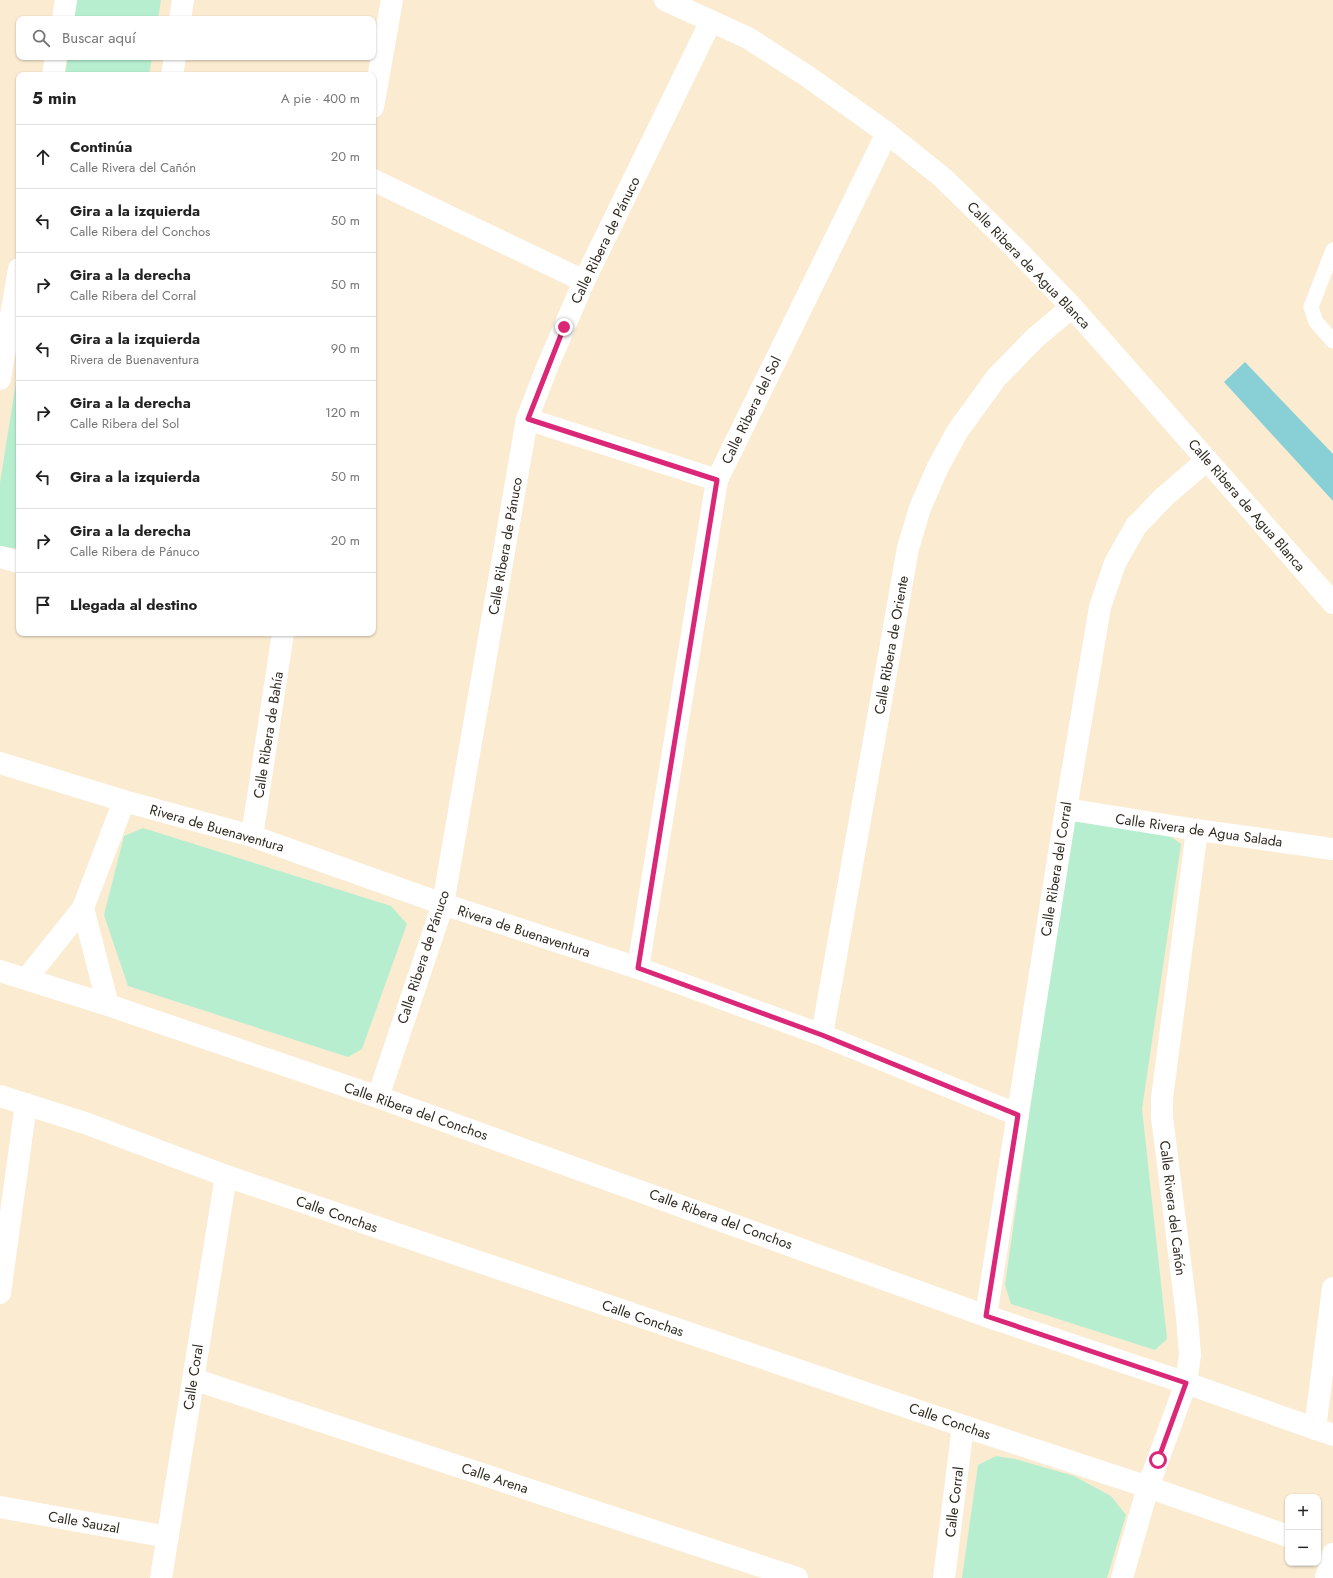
<!DOCTYPE html>
<html lang="es">
<head>
<meta charset="utf-8">
<style>
	:root { --surface:#fff; --page:#f6f6f6; --text:#222; --muted:#767676; --line:#e0e0e0 }
	body { margin:0; font-family:Jost,sans-serif; background:var(--page); color:var(--text) }
	.controls { position:absolute; right:12px; bottom:12px; display:grid; overflow:hidden; border-radius:8px; box-shadow:0 1px 3px #0004 }
	.controls button { width:36px; height:36px; display:grid; place-items:center; padding:0; border:0; border-bottom:1px solid var(--line); background:var(--surface); color:var(--text); font:20px sans-serif }
	.stop { position:absolute; width:12px; height:12px; margin:-9px; border:3px solid #db2777; border-radius:50%; background:#fff }
	.stop.end { background:#db2777; border-color:#fff; box-shadow:0 1px 4px #0008 }
	.list { margin:0; padding:0; list-style:none }
	h2 { display:flex; justify-content:space-between; align-items:center; height:52px; margin:0; padding:0 16px; font-size:17px }
	h2 small { font-size:13px; font-weight:400; color:var(--muted) }
	.list li { display:grid; grid-template-columns:26px 1fr auto; gap:12px; align-items:center; box-sizing:border-box; height:64px; padding:0 16px; border-top:1px solid var(--line) }
	.list b { display:block; font-size:15px; white-space:nowrap }
	.list p { margin:0; font-size:13px; white-space:nowrap; color:var(--muted) }
	.list em { font-size:13px; font-style:normal; color:var(--muted) }
	.icon { flex:none; width:22px; height:22px; fill:none; stroke:currentColor; stroke-width:2; stroke-linecap:round; stroke-linejoin:round }
	.map { position:relative; flex:none; width:1333px; height:1578px; overflow:hidden }
	.search { position:absolute; background:var(--surface); box-shadow:0 1px 3px #0004; left:16px; top:16px; width:360px; height:44px; display:flex; align-items:center; gap:10px; box-sizing:border-box; padding:0 14px; border-radius:8px; color:var(--muted); font-size:15px }
	.panel { position:absolute; background:var(--surface); box-shadow:0 1px 3px #0004; left:16px; top:72px; width:360px; height:564px; border-radius:8px }
	.map>svg:first-child { display:block }
	.green { fill:#b7eed0 }
	.water { fill:#89d0d6 }
	.lines { fill:none; stroke-linecap:round; stroke-linejoin:round }
	.service { stroke:#fff; stroke-width:15 }
	.minor { stroke:#fff; stroke-width:22 }
	.tertiary { stroke:#fff; stroke-width:22 }
	.route { stroke:#db2777; stroke-width:5 }
	.labels { text-anchor:middle; stroke-width:4; stroke-linejoin:round; paint-order:stroke }
	.street-label { font-size:14px; fill:#302b21; stroke:#fff }
</style>
</head>
<body>
<div class="map">
<svg width="1333" height="1578" viewBox="0 0 1333 1578">
	<rect width="100%" height="100%" fill="#faebd1"/>
	<path class="green" d="M77,0h84l-3,19h-84z
		M68,57h84l-3,18h-84z
		M19,363v186l-19,-3v-63z
		M1079,819l86,13 16,12 -39,265 25,230 -12,11 -144,-46 -6,-19 65,-458z
		M143,828l248,78 16,18 -45,125 -14,8 -220,-71 -24,-71 20,-79z
		M996,1456l19,3 59,17 37,20 15,19 -19,63h-145l16,-113z"/>
	<path class="water" d="M1245,362l88,92v47l-109,-119z"/>
	<g class="lines">
		<path class="service" d="M1333,250l-22,57 5,15 17,19"/>
		<path class="minor" d="M63,19l3,-19
			M180,19l3,-19
			M53,75l3,-18
			M172,75l3,-18
			M373,107l19,-107
			M373,180l211,101
			M0,379l19,-110
			M527,419l190,61
			M0,557l19,5
			M0,763l124,38 128,35 191,68 195,64 184,67 196,80
			M1066,809l131,21 136,19
			M252,836l31,-203
			M83,908l25,97
			M638,968l79,-488 170,-347
			M0,971l108,34 270,92 608,219 200,67 147,52
			M27,978l56,-70 41,-107
			M822,1035l86,-487 12,-40 18,-41 19,-35 39,-54 39,-40 37,-31
			M0,1096l85,27 141,53 737,250 185,61 140,49
			M378,1097l65,-193 84,-485 21,-54 36,-84 127,-260
			M0,1293l26,-189
			M986,1316l80,-507 34,-202 15,-44 21,-37 28,-29 43,-37
			M193,1379l604,199
			M1315,1429l18,-141
			M0,1507l168,30
			M161,1578l65,-402
			M944,1578l19,-152
			M1122,1578l26,-91 38,-104 4,-28 -3,-38 -25,-200v-19l35,-268
			M1326,1578l7,-24"/>
		<path class="tertiary" d="M665,0l83,38 59,38 80,57 56,45 73,71 56,58 261,296"/>
	</g>
	<g class="lines">
		<path class="route" d="M564,327l-36,92 189,61 -79,488 184,67 196,80 -32,201 200,67 -28,77"/>
	</g>
	<g class="labels">
		<g class="street-label">
			<text transform="translate(605 240) rotate(-64)" y="5">Calle Ribera de Pánuco</text>
			<text transform="translate(1029 265) rotate(46)" y="5">Calle Ribera de Agua Blanca</text>
			<text transform="translate(751 410) rotate(-64)" y="5">Calle Ribera del Sol</text>
			<text transform="translate(1247 505) rotate(49)" y="5">Calle Ribera de Agua Blanca</text>
			<text transform="translate(505 546) rotate(-80)" y="5">Calle Ribera de Pánuco</text>
			<text transform="translate(891 645) rotate(-80)" y="5">Calle Ribera de Oriente</text>
			<text transform="translate(268 735) rotate(-81)" y="5">Calle Ribera de Bahía</text>
			<text transform="translate(217 828) rotate(16)" y="5">Rivera de Buenaventura</text>
			<text transform="translate(1199 830) rotate(8)" y="5">Calle Rivera de Agua Salada</text>
			<text transform="translate(1056 869) rotate(-81)" y="5">Calle Ribera del Corral</text>
			<text transform="translate(524 931) rotate(18)" y="5">Rivera de Buenaventura</text>
			<text transform="translate(423 957) rotate(-72)" y="5">Calle Ribera de Pánuco</text>
			<text transform="translate(416 1111) rotate(19)" y="5">Calle Ribera del Conchos</text>
			<text transform="translate(1173 1208) rotate(83)" y="5">Calle Rivera del Cañón</text>
			<text transform="translate(337 1214) rotate(19)" y="5">Calle Conchas</text>
			<text transform="translate(721 1219) rotate(20)" y="5">Calle Ribera del Conchos</text>
			<text transform="translate(643 1318) rotate(19)" y="5">Calle Conchas</text>
			<text transform="translate(193 1377) rotate(-81)" y="5">Calle Coral</text>
			<text transform="translate(950 1421) rotate(19)" y="5">Calle Conchas</text>
			<text transform="translate(495 1478) rotate(18)" y="5">Calle Arena</text>
			<text transform="translate(954 1502) rotate(-83)" y="5">Calle Corral</text>
			<text transform="translate(84 1522) rotate(10)" y="5">Calle Sauzal</text>
		</g>
	</g>
</svg>
<div class="controls">
<button>+</button>
<button>−</button>
</div>
<div class="stop" style="left:1158px;top:1460px"></div>
<div class="stop end" style="left:564px;top:327px"></div>
<div class="search"><svg class="icon" aria-label="search" viewBox="0 0 24 24"><circle cx="10" cy="10" r="6"/><path d="M15 15l6 6"/></svg>Buscar aquí</div>
<section class="panel">
<h2>5 min<small>A pie · 400 m</small></h2>
<ul class="list">
<li><svg class="icon" aria-label="ahead" viewBox="0 0 24 24"><path d="M12 20V5M6 11l6-6 6 6"/></svg><div><b>Continúa</b><p>Calle Rivera del Cañón</p></div><em>20 m</em></li>
<li><svg class="icon" aria-label="left" viewBox="0 0 24 24"><path d="M17 20v-9H6M10 6l-5 5 5 5"/></svg><div><b>Gira a la izquierda</b><p>Calle Ribera del Conchos</p></div><em>50 m</em></li>
<li><svg class="icon" aria-label="right" viewBox="0 0 24 24"><path d="M7 20v-9h11M14 6l5 5-5 5"/></svg><div><b>Gira a la derecha</b><p>Calle Ribera del Corral</p></div><em>50 m</em></li>
<li><svg class="icon" aria-label="left" viewBox="0 0 24 24"><path d="M17 20v-9H6M10 6l-5 5 5 5"/></svg><div><b>Gira a la izquierda</b><p>Rivera de Buenaventura</p></div><em>90 m</em></li>
<li><svg class="icon" aria-label="right" viewBox="0 0 24 24"><path d="M7 20v-9h11M14 6l5 5-5 5"/></svg><div><b>Gira a la derecha</b><p>Calle Ribera del Sol</p></div><em>120 m</em></li>
<li><svg class="icon" aria-label="left" viewBox="0 0 24 24"><path d="M17 20v-9H6M10 6l-5 5 5 5"/></svg><div><b>Gira a la izquierda</b></div><em>50 m</em></li>
<li><svg class="icon" aria-label="right" viewBox="0 0 24 24"><path d="M7 20v-9h11M14 6l5 5-5 5"/></svg><div><b>Gira a la derecha</b><p>Calle Ribera de Pánuco</p></div><em>20 m</em></li>
<li><svg class="icon" aria-label="arrive" viewBox="0 0 24 24"><path d="M6 21V4h12l-3 4 3 4H6"/></svg><div><b>Llegada al destino</b></div></li>
</ul>
</section>
</div>
</body>
</html>
